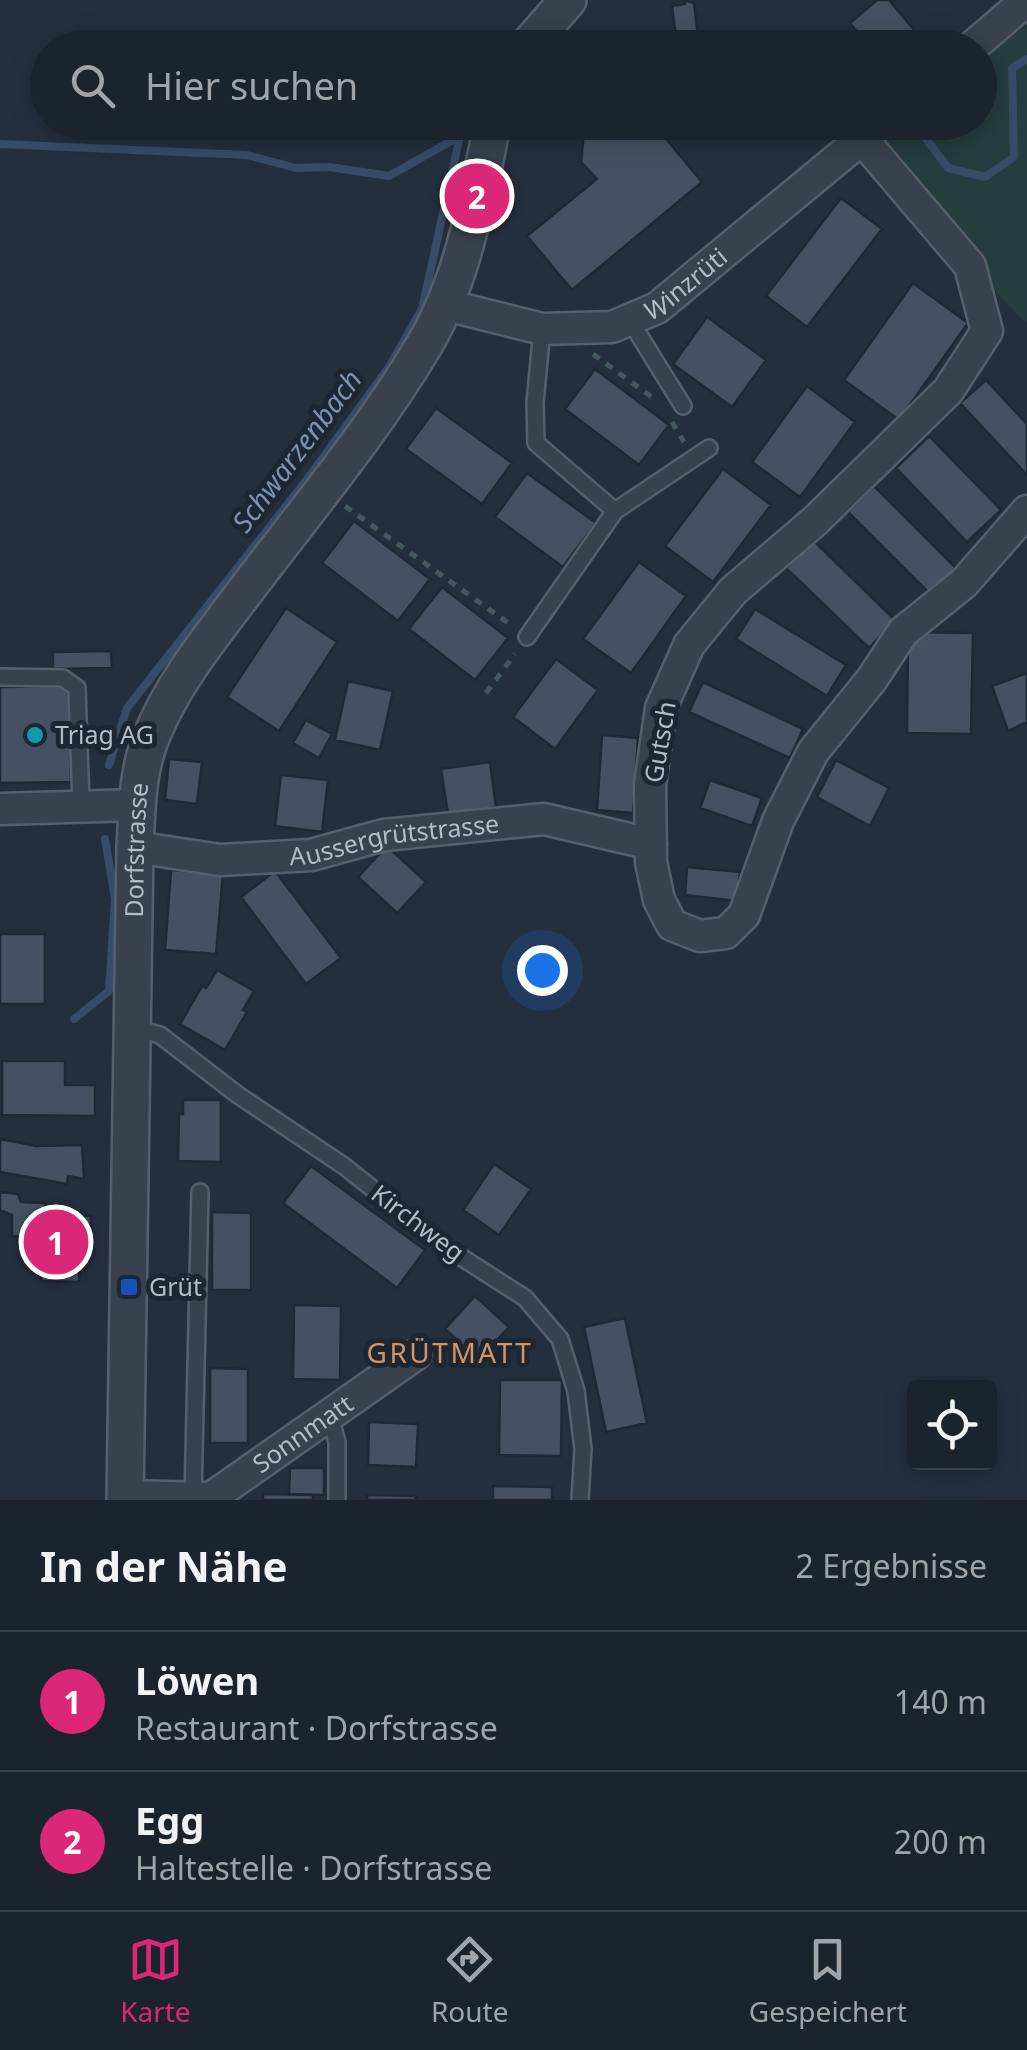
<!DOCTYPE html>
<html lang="de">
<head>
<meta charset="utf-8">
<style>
	:root { --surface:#1b232e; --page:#242b36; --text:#f1f3f6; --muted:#a0a4aa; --line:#39404a; --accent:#db2777 }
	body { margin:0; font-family:"Noto Sans",sans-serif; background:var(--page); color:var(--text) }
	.controls { position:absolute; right:30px; bottom:30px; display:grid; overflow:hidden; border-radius:10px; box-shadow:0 5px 25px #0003 }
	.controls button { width:90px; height:90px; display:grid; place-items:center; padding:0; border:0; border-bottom:2px solid var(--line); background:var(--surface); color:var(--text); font:50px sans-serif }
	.you { position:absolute; left:542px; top:970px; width:35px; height:35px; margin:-25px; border:8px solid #fff; border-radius:50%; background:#1a73e8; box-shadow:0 0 0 15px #1a73e833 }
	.badge { display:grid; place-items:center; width:65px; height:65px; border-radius:50%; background:var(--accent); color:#fff; font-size:32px; font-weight:700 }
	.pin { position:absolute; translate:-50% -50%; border:5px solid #fff; box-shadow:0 2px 10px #0006 }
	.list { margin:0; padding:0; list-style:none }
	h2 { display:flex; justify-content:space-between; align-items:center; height:130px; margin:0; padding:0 40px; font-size:42px }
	h2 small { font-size:32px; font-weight:400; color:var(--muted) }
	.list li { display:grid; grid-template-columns:65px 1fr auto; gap:30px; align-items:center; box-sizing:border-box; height:140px; padding:0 40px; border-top:2px solid var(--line) }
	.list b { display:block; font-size:38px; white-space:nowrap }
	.list p { margin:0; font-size:32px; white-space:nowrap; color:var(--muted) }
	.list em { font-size:32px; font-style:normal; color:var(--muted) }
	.icon { flex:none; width:55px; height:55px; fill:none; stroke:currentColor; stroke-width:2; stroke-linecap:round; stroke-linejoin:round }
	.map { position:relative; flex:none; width:1027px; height:1500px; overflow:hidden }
	.search { position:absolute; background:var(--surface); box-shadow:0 5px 25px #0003; left:30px; right:30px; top:30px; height:110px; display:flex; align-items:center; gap:25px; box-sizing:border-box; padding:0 35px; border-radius:55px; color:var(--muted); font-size:38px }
	.sheet { height:410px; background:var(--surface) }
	nav { display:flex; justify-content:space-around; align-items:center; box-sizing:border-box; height:140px; border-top:2px solid var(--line); background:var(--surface); font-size:28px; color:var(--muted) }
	nav a { display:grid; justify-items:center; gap:5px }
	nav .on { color:var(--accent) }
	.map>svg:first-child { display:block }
	.green { fill:#263c3f }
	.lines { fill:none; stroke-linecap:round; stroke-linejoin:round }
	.stream { stroke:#394c67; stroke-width:8 }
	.building { fill:#455162; stroke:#1f2835; stroke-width:2.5 }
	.service-casing { stroke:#565f6c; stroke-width:20 }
	.minor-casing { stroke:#565f6c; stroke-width:35 }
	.tertiary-casing { stroke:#565f6c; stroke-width:40 }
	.path { stroke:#44595c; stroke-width:5; stroke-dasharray:8 8; stroke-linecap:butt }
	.service { stroke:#38414e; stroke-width:15 }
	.minor { stroke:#38414e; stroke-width:30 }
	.tertiary { stroke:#38414e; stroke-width:35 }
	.culture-dot { fill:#0f9aa8; stroke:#1d2633; stroke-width:4 }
	.transit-dot { fill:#1a4fb4; stroke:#1d2633; stroke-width:4 }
	.labels { text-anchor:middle; stroke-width:10; stroke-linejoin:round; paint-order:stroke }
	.street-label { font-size:25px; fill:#b4bcc9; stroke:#1d2633 }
	.poi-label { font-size:25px; fill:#b4bcc9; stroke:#1d2633; text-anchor:start }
	.water-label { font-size:28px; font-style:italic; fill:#7c92b1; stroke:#1d2633 }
	.neighbourhood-label { font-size:28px; letter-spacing:2.5px; fill:#d59563; stroke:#1d2633 }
</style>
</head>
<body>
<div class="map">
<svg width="1027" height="1500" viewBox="0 0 1027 1500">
	<rect width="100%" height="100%" fill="#242f3e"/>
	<path class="green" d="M1027,26v295l-1,2 -56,-57 -108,-127 24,-16 94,-1v-64z"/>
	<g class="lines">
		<path class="stream" d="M921,132l27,36 37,9 29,-20 -2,-89 15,-9
			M0,144l247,11 49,13 34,-1 59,9 71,-40
			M109,765l18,-57 178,-226 84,-115 33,-58 38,-173
			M74,1019l35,-28 6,-92 -10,-60"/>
	</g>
	<path class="building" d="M684,0l10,3 4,33 -22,2 -4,-32 13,-2z
		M877,0h12l36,43 -6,5h-49l-20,-25z
		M585,122l68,1 49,59 -130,108 -45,-54 70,-57 -16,-17z
		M841,198l41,31 -75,98 -41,-31z
		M913,283l55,40 -69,97 -55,-40z
		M707,317l59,43 -34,47 -59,-43z
		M595,369l74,56 -30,40 -74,-56z
		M986,380l41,44v51l-67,-72z
		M807,386l48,36 -55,75 -48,-35z
		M436,408l76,55 -30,41 -76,-55z
		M929,436l72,74 -34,32 -71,-74z
		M723,469l48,36 -58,77 -48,-36z
		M527,473l69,50 -33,44 -68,-50z
		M874,486l85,85 -26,26 -85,-85z
		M354,521l76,58 -32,42 -76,-58z
		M813,540l83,81 -27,27 -83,-80z
		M639,562l47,34 -55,77 -48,-34z
		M442,587l66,51 -33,42 -66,-51z
		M286,608l51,34 -58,89 -52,-34z
		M755,609l91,56 -19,31 -91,-57z
		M908,632l65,1 -2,101 -64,-1z
		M111,651l1,17 -59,1v-17z
		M556,659l42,31 -43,59 -42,-32z
		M1027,673v49l-19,9 -16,-45z
		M348,681l45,10 -13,59 -45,-10z
		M703,682l100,47 -13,29 -101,-46z
		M70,686l1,96 -71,1v-96z
		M306,720l26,14 -13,24 -26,-15z
		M602,735l36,3 -5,75 -36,-3z
		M169,759l33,3 -5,42 -32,-4z
		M836,760l53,28 -19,38 -53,-29z
		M490,762l6,45 -48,7 -7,-45z
		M281,775l47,5 -6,52 -47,-6z
		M710,780l52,18 -10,28 -52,-18z
		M387,846l39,36 -29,31 -39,-36z
		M687,867l53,5 -3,29 -52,-6z
		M171,870l52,4 -7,80 -51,-4z
		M275,871l66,87 -35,26 -65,-87z
		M0,934h45v70h-45z
		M217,970l37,21 -11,19 4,2 -22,38 -45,-26 22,-38 4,2z
		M2,1061h63v24h30v31l-93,-1z
		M183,1100h38v62l-43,-1 1,-47h4z
		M0,1139l36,7 46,-1 2,34 -16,-3 -1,8 -67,-12z
		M494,1164l37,25 -32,46 -36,-25z
		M311,1166l114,84 -28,38 -114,-85z
		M0,1192l18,2 3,8 24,1v11l46,2 -1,37h-10l-1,29 -38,-1 1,-44 -30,-1v-21l-12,-5z
		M212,1212l39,1v77h-39z
		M475,1296l34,31 -30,33 -34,-31z
		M294,1305l47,1 -1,74 -47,-1z
		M625,1318l22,105 -41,9 -22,-105z
		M210,1368l38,1v74h-38z
		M500,1380h62l-1,76 -62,-1z
		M369,1422l49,2 -2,43 -48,-2z
		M290,1468h34v27l-35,-1z
		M493,1486l59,1v13h-59z
		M263,1494l50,1v5h-50z
		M367,1495l49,1v4h-49z"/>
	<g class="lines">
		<defs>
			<path id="service" d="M629,319l54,87
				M542,329l-7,74 1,40 79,68
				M527,637l88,-126 94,-63
				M0,677l63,1 14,10 4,117
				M132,1027l28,8 78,60 106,71 103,82 78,50 35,41 16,52 7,58 -3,51
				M330,1417l7,25v58
				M193,1498l7,-306"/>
			<g id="minor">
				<path d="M971,48l56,-48"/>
				<path d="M862,139l108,127 17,65 -39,60 -133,130 -82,70 -44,54 -28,63 -11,77 1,77 8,38 13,25 28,11 26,-3 18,-18 34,-94 35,-69 59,-73 31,-47 61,-49 63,-72"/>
				<path id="s1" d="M446,305l96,24 70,-2 45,-19 225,-186"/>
				<path d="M0,809l137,-4"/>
				<path id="s2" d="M135,847l85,13 91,-5 73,-20 160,-16 107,25"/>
				<path id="s3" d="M125,1496l86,2 204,-143"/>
			</g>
			<g id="tertiary">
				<path d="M526,48l42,-48"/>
				<path id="s4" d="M125,1500l10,-653c2,-37 2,-77 17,-112 21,-52 58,-97 91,-141 61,-81 128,-160 180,-247 41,-68 53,-147 70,-225"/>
			</g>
		</defs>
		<use href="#service" class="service-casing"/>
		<use href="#minor" class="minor-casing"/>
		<use href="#tertiary" class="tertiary-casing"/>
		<path class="path" d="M593,354l60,44
			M672,422l12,20
			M345,506l166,119
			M486,693l29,-39"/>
		<use href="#service" class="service"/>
		<use href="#minor" class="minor"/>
		<use href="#tertiary" class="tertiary"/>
	</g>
	<circle class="culture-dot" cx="35" cy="735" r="10"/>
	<rect class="transit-dot" x="119" y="1277" width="20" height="20" rx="5"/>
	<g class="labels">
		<g class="street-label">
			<text dy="9" stroke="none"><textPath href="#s1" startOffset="255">Winzrüti</textPath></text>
			<text transform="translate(660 742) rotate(-80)" y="9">Gutsch</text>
			<text dy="9" stroke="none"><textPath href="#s2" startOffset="262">Aussergrütstrasse</textPath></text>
			<text dy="9" stroke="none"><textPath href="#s4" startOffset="650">Dorfstrasse</textPath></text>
			<text transform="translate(418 1223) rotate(37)" y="9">Kirchweg</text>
			<text dy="9" stroke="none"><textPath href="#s3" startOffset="198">Sonnmatt</textPath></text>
		</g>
		<g class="poi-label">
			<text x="55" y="744">Triag AG</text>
			<text x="149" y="1296">Grüt</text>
		</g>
		<g class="water-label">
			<text transform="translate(297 451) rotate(-53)" y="10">Schwarzenbach</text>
		</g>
		<g class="neighbourhood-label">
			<text x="450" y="1363">GRÜTMATT</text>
		</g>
	</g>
</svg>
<div class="controls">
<button><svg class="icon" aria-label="locate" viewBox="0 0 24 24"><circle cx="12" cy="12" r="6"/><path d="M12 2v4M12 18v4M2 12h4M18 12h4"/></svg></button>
</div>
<div class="you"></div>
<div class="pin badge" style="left:56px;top:1242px">1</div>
<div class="pin badge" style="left:477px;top:196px">2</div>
<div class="search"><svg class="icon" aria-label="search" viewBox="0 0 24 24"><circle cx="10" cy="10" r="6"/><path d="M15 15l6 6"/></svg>Hier suchen</div>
</div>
<section class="sheet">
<h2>In der Nähe<small>2 Ergebnisse</small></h2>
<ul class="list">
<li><span class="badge">1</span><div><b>Löwen</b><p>Restaurant · Dorfstrasse</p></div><em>140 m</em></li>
<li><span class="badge">2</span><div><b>Egg</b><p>Haltestelle · Dorfstrasse</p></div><em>200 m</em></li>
</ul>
</section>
<nav>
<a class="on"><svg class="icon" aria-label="map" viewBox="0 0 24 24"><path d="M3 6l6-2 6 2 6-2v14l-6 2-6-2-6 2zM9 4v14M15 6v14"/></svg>Karte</a>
<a><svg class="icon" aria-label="directions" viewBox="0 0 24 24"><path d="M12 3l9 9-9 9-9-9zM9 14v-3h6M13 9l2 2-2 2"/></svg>Route</a>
<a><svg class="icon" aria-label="saved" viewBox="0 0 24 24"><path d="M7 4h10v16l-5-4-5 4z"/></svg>Gespeichert</a>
</nav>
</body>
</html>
